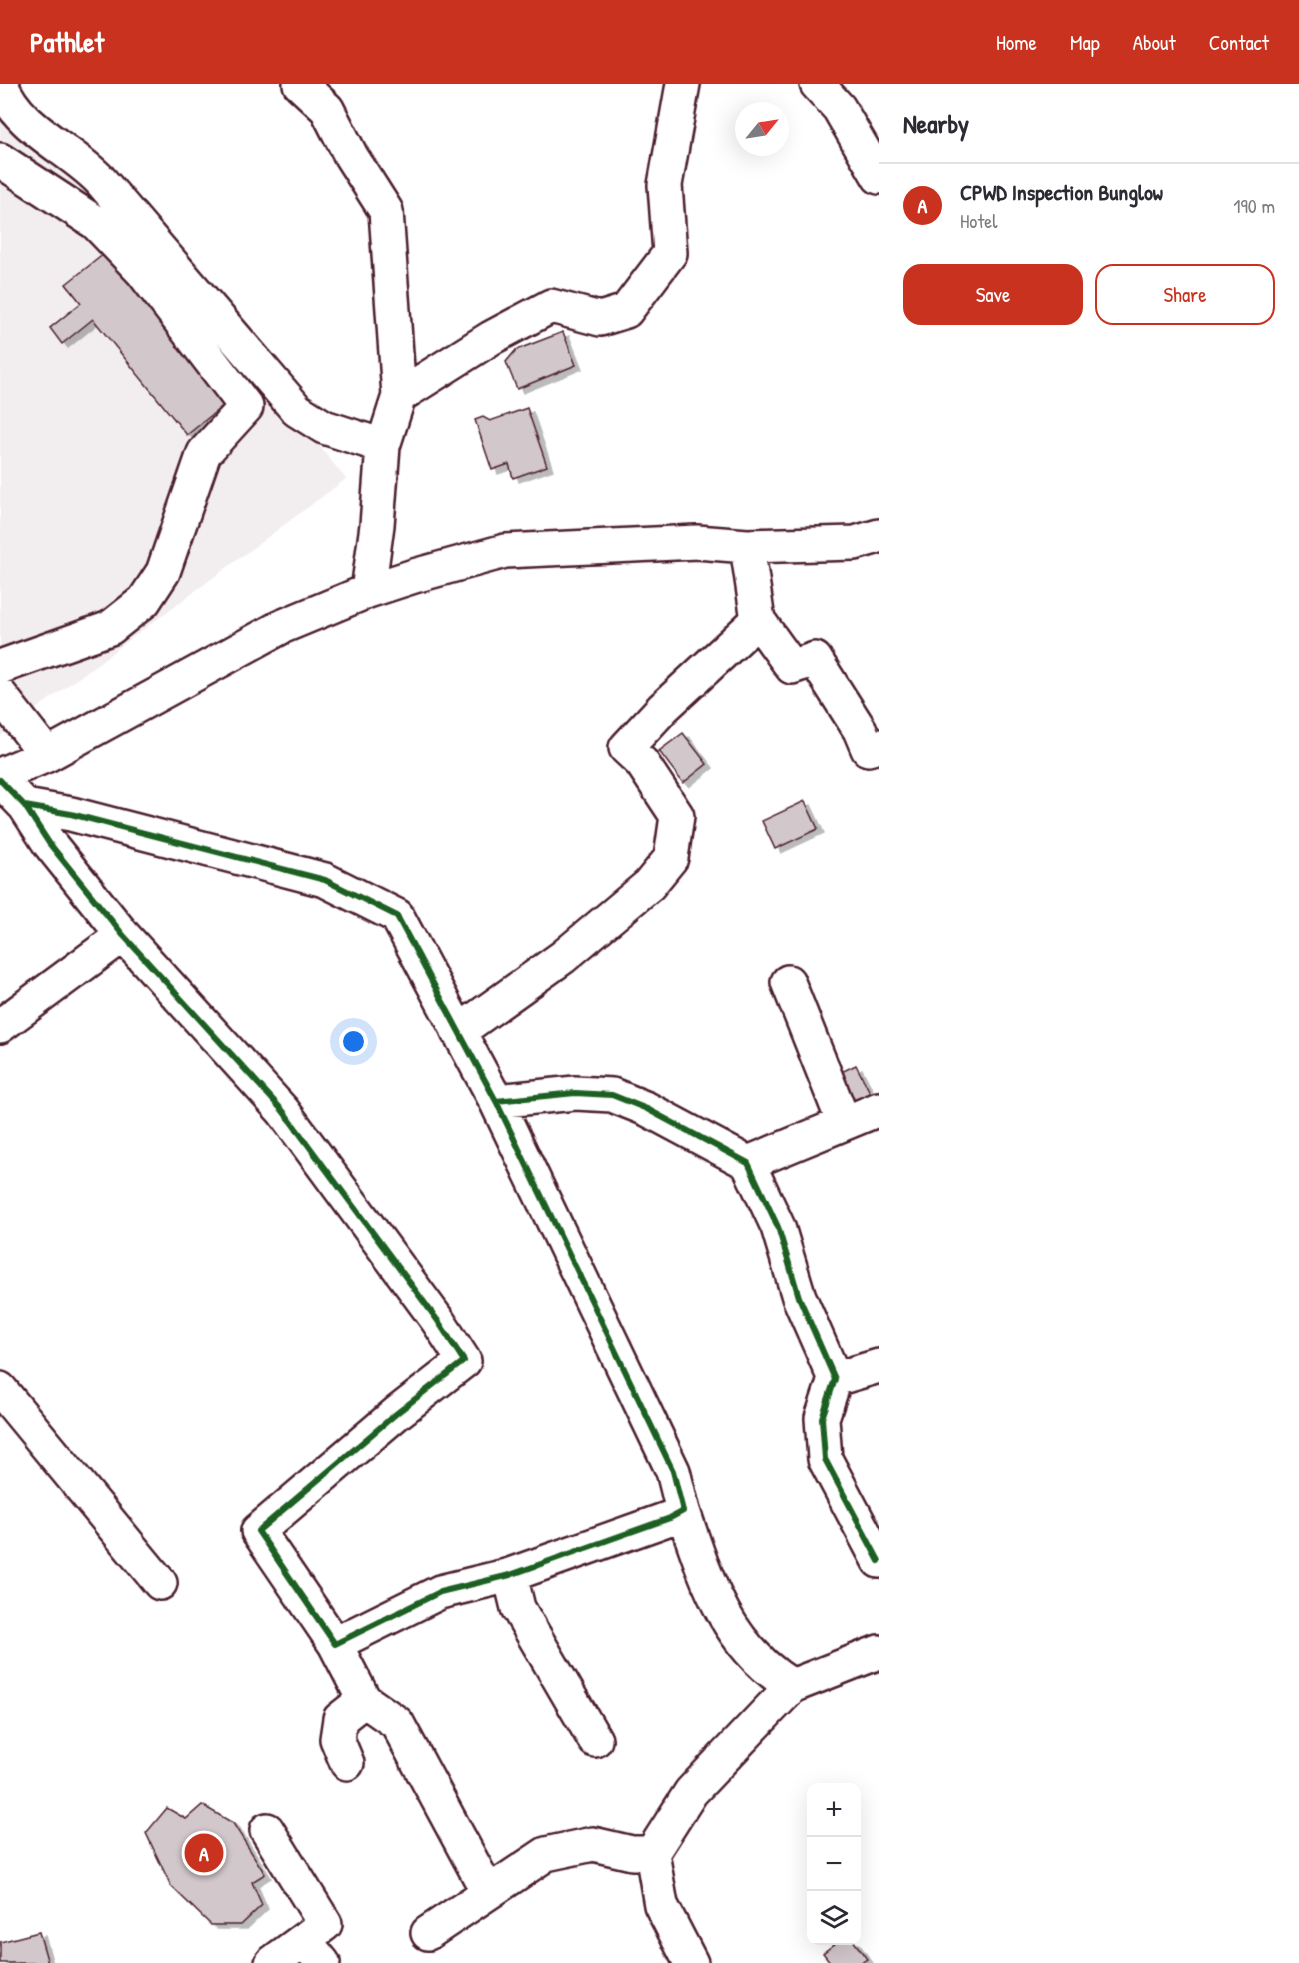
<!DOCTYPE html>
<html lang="en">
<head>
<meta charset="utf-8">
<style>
	:root { --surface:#fff; --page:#f2f2f3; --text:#2b2b33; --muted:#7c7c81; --line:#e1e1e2; --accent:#c8321e }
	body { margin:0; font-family:"Patrick Hand",sans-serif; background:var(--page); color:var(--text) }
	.controls { position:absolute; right:18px; bottom:18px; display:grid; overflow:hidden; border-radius:12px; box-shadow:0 6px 24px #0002 }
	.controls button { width:54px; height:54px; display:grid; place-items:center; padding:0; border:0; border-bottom:2px solid var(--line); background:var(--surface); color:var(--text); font:30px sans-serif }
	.compass { position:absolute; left:735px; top:18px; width:54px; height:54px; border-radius:50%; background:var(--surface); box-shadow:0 6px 24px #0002; rotate:60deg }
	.you { position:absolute; left:354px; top:958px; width:21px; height:21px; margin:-15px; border:4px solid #fff; border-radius:50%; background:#1a73e8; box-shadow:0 0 0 9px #1a73e833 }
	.badge { display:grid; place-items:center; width:39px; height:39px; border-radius:50%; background:var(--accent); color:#fff; font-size:20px; font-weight:700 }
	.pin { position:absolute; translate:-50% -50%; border:3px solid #fff; box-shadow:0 2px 6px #0006 }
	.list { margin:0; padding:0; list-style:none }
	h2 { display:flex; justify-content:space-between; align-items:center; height:78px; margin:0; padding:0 24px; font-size:26px }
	h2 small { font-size:20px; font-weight:400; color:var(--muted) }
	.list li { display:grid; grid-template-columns:39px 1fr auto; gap:18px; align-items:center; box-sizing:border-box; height:84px; padding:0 24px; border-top:2px solid var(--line) }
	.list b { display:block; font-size:22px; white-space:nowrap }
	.list p { margin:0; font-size:20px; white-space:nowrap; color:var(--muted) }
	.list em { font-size:20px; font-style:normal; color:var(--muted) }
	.actions { display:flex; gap:12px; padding:18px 24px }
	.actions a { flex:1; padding:14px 0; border:2px solid var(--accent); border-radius:18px; text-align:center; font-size:21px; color:var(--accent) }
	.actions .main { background:var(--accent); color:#fff }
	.icon { flex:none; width:33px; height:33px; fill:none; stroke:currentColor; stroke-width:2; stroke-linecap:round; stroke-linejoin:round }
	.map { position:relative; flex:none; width:879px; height:1879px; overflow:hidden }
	header { display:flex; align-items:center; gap:36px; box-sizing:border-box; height:84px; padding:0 30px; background:var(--accent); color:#fff }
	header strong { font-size:28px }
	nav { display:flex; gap:33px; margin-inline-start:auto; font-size:21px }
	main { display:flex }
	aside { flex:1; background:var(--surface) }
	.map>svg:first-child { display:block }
	.built { fill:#f2eeef }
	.building { fill:#d2c7cb; stroke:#4a1f2b; stroke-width:1.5; filter:url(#shadow) }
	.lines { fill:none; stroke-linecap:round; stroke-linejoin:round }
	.minor-casing { stroke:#4a1f2b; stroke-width:38 }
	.minor { stroke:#fff; stroke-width:33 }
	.cycleway-casing { stroke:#fff; stroke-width:10 }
	.cycleway { stroke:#1b5e20; stroke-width:6 }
</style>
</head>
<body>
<header>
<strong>Pathlet</strong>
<nav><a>Home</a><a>Map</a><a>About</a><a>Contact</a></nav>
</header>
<main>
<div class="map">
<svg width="879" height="1879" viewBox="0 0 879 1879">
	<defs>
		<filter id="shadow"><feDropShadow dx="6" dy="4" stdDeviation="0" flood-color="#0004"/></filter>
	</defs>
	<rect width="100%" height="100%" fill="#fff"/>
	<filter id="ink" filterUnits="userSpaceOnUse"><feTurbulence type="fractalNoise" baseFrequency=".0167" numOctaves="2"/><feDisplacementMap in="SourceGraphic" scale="12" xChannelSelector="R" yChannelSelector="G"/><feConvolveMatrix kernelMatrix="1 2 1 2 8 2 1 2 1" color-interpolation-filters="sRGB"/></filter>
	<g filter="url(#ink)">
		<path class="built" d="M0,2l84,68 262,325 -346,257z"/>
		<path class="building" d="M109,166l121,150 -43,35 -94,-116 -31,25 -12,-16 31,-25 -15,-19z
			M563,248l13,33 -59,24 -11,-27 10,-12z
			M527,324l20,58 -34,12 -4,-14 -17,6 -17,-50 8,-3 7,4z
			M683,649l24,31 -24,19 -24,-32z
			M805,717l13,28 -43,20 -13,-28z
			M856,981l17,33 -21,11 -17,-34z
			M202,1721l31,18 32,51 -13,8 10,23 -21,20h-30l-40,-39 -25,-53 21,-25 19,11z
			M39,1848l9,31h-48v-21z
			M840,1856h13l14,19 -6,4h-30l-8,-10z"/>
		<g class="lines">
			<defs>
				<path id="minor" d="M1,0c17,45 67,63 99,96l197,230 27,17 59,19
					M300,0l27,25 24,47 35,55 13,185
					M817,0l22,24 40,69
					M0,76l96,63 46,48 104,136 -42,46 -41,119 -19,29 -34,27 -110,39
					M747,462l11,74 34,47 23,-8 45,71 8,19 11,-3
					M368,507l9,-66 6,-79 16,-50 92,-58 60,-32 49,13 26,-8 44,-58 -5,-68 18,-101
					M0,611l47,60
					M0,691l47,-20 234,-128 87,-36 46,-15 91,-25 192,-9 50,4 108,-3 24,-7
					M0,696l25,26 46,8 254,66 72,36 99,185 79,-8 37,2 35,14 101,54 30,64 21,70 36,82 -13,39 3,41 54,102
					M25,722l24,37 74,92 160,176 155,210 26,40 -67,52 -139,118 77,113 105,-52 70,-17 160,-57 13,-7 -10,-40 -177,-370
					M788,898l56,141
					M0,942l123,-91
					M458,948l105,-75 86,-72 22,-27 6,-42 -35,-53 -16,-15 37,-40 95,-88
					M748,1079l131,-54
					M835,1295l44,-13
					M0,1305l160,194
					M683,1427c23,68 43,135 109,175
					M510,1491l8,33 77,132
					M335,1560l29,56 33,23 91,169
					M347,1679l-10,-24 3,-20 24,-19
					M267,1746l58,94 -53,39
					M652,1769l39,-61 101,-106 87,-34
					M428,1849l118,-79 47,-10 39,9h20l9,52 30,58
					M304,1856l19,23"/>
			</defs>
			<use href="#minor" class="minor-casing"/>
			<use href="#minor" class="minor"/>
			<defs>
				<path id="cycleway" d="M0,696l25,26 46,8 254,66 72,36 99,185 79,-8 37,2 35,14 101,54 30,64 21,70 36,82 -13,39 3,41 54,102
					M25,722l24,37 74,92 160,176 155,210 26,40 -67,52 -139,118 77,113 105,-52 70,-17 160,-57 13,-7 -10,-40 -177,-370"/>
			</defs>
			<use href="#cycleway" class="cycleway-casing"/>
			<use href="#cycleway" class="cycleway"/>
		</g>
	</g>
</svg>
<div class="controls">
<button>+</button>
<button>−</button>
<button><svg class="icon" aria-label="layers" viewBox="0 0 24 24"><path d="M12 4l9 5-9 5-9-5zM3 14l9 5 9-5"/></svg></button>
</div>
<svg class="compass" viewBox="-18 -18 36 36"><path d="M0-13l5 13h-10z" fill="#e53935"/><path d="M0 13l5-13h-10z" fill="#7c7c81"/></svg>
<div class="you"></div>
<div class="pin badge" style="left:204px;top:1769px">A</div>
</div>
<aside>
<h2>Nearby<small></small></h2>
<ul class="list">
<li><span class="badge">A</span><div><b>CPWD Inspection Bunglow</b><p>Hotel</p></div><em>190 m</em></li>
</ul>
<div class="actions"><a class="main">Save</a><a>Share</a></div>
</aside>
</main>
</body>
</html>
